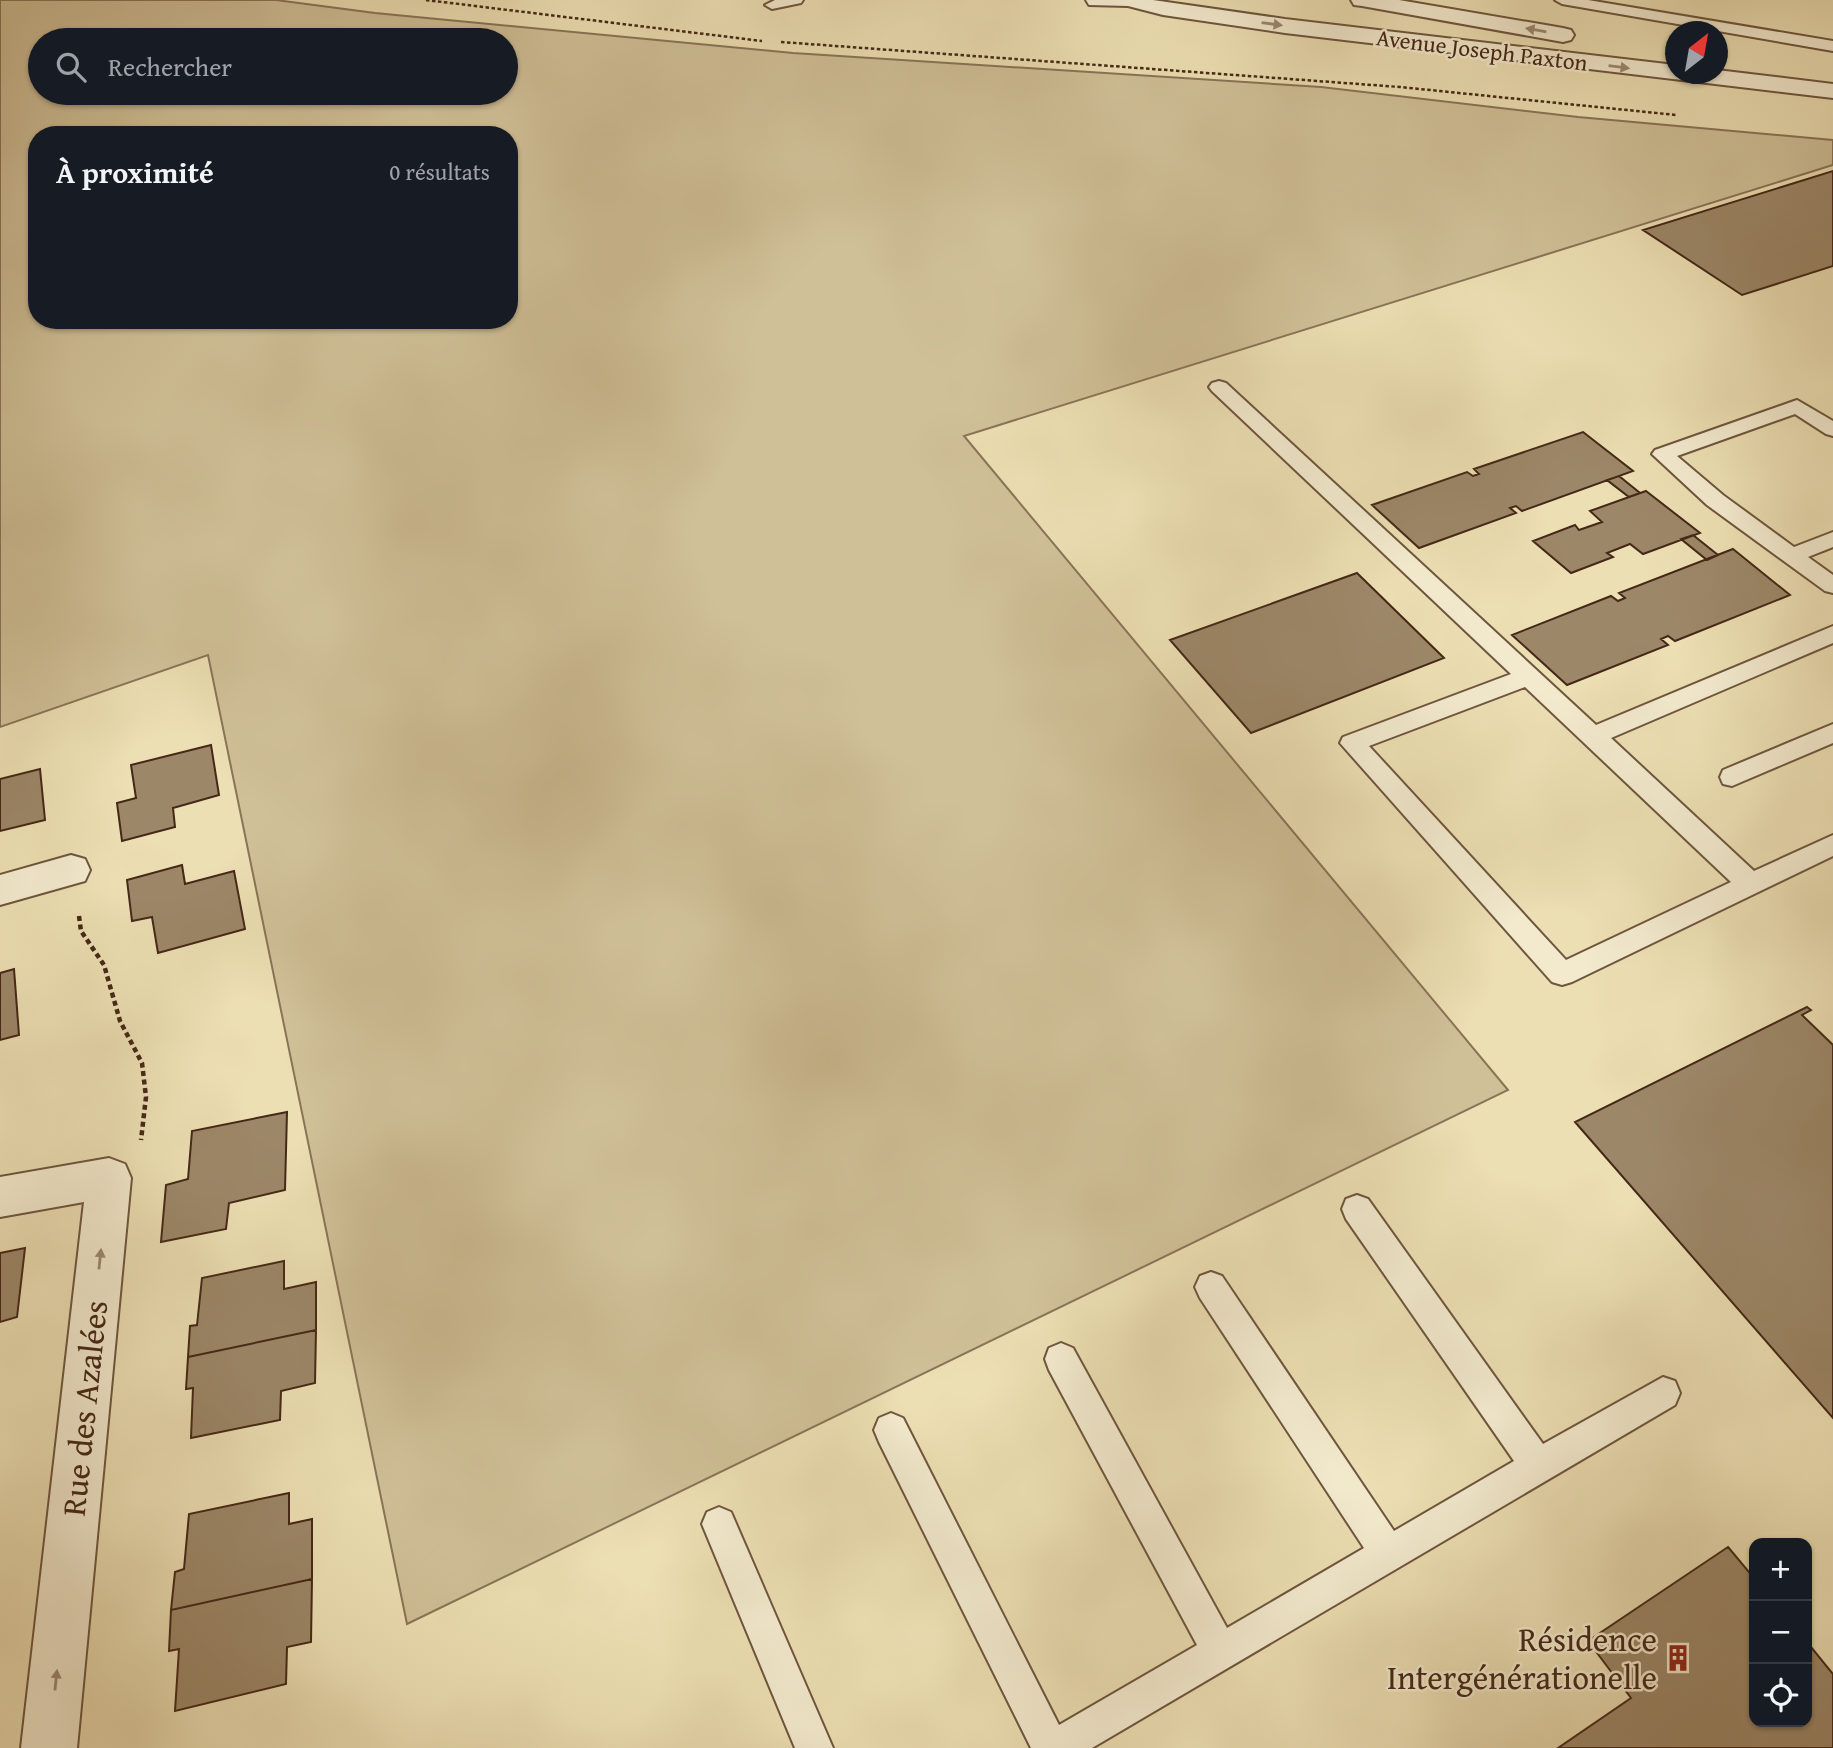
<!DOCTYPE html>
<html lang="fr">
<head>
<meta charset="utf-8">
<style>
	:root { --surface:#171b24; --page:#20242c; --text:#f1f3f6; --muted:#9ea1a6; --line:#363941 }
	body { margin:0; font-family:"Gentium Book Plus",serif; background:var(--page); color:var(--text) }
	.controls { position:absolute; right:21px; bottom:21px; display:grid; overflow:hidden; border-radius:14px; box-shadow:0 2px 5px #0004 }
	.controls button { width:63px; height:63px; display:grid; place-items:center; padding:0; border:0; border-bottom:2px solid var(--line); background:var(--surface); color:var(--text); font:35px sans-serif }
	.compass { position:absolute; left:1665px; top:21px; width:63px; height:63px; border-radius:50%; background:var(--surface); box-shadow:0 2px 5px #0004; rotate:31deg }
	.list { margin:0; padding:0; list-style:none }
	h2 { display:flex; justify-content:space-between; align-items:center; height:91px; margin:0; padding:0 28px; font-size:30px }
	h2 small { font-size:23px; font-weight:400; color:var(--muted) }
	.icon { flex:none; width:38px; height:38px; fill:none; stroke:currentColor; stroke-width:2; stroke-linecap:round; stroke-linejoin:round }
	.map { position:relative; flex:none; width:1833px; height:1748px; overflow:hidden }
	.search { position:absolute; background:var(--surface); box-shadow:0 2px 5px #0004; left:28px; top:28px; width:490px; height:77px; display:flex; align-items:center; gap:18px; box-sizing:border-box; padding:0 24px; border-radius:38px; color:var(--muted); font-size:26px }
	.panel { position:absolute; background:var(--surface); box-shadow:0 2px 5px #0004; left:28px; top:126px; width:490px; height:203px; border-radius:28px }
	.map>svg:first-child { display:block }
	.green { fill:#d0c098; stroke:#8a7458; stroke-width:2; fill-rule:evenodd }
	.building { fill:#9c8768; stroke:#452817; stroke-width:2 }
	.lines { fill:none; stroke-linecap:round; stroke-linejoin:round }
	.lane-casing { stroke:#6f563e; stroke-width:4 }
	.street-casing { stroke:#6f563e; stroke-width:4 }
	.path-far1 { stroke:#452817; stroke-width:2.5; stroke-dasharray:3.5 2.5; stroke-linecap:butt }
	.path { stroke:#452817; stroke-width:4.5; stroke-dasharray:5 3.5; stroke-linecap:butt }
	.lane { fill:#f3eace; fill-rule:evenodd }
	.street { fill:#f3eace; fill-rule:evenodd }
	.oneway { fill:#9c8972 }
	.labels { text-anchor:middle; stroke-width:5; stroke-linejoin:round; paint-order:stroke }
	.far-street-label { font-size:23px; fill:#452817; stroke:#f3eace }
	.near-street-label { font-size:33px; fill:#452817; stroke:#f3eace }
	.near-poi-label { font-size:33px; fill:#452817; stroke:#f3eace; text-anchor:end }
</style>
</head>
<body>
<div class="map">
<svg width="1833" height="1748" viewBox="0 0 1833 1748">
	<rect width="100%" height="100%" fill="#ecdfb3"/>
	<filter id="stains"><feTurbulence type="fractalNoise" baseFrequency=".00286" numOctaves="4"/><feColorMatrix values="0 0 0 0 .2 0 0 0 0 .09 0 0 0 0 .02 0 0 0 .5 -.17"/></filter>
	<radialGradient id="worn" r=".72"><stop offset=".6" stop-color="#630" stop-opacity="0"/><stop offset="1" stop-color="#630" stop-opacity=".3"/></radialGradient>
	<path class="green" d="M0,0h276l99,13 418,40 528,34 257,30 255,23v25l-869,271 544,654 -1101,534 -199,-969 -208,72zM40,40h466v53h-466zM37,135h472v185h-472z"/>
	<path class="building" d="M1833,171v95l-91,29 -99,-65z
		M1583,432l50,39 -111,40 -6,-5 -6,2 6,5 -97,35 -47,-43 95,-33 6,4 6,-2 -5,-5z
		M1619,476l21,17 -11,4 -22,-17z
		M1646,491l54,42 -57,21 -13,-10 -23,9 6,4 -42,16 -38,-32 42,-16 4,5 23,-8 -12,-11z
		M1693,535l25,20 -11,5 -26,-21z
		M1733,549l57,46 -115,46 -7,-5 -7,3 7,6 -101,40 -55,-50 99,-39 7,5 7,-3 -6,-5z
		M1357,573l87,85 -193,75 -81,-93z
		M211,745l8,50 -46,13 2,19 -53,14 -5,-38 19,-5 -5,-33z
		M40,769l5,51 -45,11v-52z
		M182,865l3,19 49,-13 11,58 -87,24 -6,-36 -20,4 -5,-41z
		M14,969l5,66 -19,5v-67z
		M1807,1007l4,3 -9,5 31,30v373l-258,-296z
		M287,1112l-2,78 -56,13 -3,26 -65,13 5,-57 22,-6 4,-48z
		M25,1248l-8,69 -17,5v-69z
		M284,1261v28l32,-7v48l-128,27 2,-31 7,-1 5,-47z
		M316,1330l-1,53 -34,8 -1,29 -89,18 2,-50 -7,1 2,-32z
		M289,1493v31l23,-5v60l-141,31 4,-38 9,-3 5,-55z
		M1728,1547l26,31v144h53v-80l26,32v74h-275l73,-50 -43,-57z
		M312,1579l-1,63 -24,5 -1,37 -111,27 4,-62 -10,2 2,-41z"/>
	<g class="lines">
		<defs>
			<path id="lane" d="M803,0l-2,3 -29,6 -7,-4 10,-5z
				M1555,0h33l245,41v10l-271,-47z
				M1219,381l7,2 370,342 237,-99v17l-222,95 143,133 79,-36v21l-261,126 -10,3 -10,-3 -212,-239 3,-6 168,-63 -299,-283 -3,-4 3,-4zM1525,687l206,195 -165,78 -197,-214z
				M1797,400l36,21v15l-7,-2 -31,-20 -118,42 46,39 71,52 39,-15v15l-25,10 25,18v18l-8,-2 -118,-86 -55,-51 3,-4z
				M1833,724v19l-101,43 -9,-2 -3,-7 3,-7z
				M1357,1195l11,4 175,245 120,-67 12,4 5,12 -5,12 -583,343h-61l-152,-306 -5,-12 5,-12 12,-5 12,5 156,307 138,-80 -148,-275 -4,-11 4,-11 12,-5 12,5 154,280 137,-80 -164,-250 -5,-11 5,-11 11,-4 11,4 172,255 120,-70 -168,-242 -4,-10 4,-10z
				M719,1507l12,5 102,236h-38l-93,-224 5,-12z"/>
			<path id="street" d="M1086,0h67l132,19 390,46v9h42v-4l116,14v14l-548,-65 -122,-18 -35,-9 -39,-1z
				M1351,0h48l164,28 8,2 3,5 -3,5 -8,2 -201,-36 -8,-1z
				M71,855l14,4 5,11 -5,11 -85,24v-30z
				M109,1158l16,6 6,14 -54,570h-56l63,-546 -84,15v-40z"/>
		</defs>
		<use href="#lane" class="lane-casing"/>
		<use href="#street" class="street-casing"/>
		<path class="path-far1" d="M426,0l336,41
			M781,42l619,45 276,28"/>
		<path class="path" d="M79,916l2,15 23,34 16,56 22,42 4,34 -5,43"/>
		<use href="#lane" class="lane"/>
		<use href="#street" class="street"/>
	</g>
	<defs><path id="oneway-solid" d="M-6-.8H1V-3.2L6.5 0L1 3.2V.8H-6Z" transform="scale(1.75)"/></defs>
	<g class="oneway">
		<use href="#oneway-solid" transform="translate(1272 24) rotate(8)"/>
		<use href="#oneway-solid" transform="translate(1536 30) rotate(-170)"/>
		<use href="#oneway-solid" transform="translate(1619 67) rotate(7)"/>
		<use href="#oneway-solid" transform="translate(100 1259) rotate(-84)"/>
		<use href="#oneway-solid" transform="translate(56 1680) rotate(-84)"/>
	</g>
	<defs>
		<symbol id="building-bare" viewBox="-9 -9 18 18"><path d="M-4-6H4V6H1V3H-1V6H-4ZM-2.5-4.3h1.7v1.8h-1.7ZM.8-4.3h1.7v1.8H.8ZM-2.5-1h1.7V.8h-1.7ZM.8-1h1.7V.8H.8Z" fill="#8f2418" stroke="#f3eace" stroke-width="2.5" paint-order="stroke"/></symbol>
	</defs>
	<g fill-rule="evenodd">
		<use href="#building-bare" x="1659" y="1639" width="38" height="38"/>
	</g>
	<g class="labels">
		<g class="far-street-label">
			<text transform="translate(1482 50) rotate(7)" y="8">Avenue Joseph Paxton</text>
		</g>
		<g class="near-street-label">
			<text transform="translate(84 1408) rotate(-84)" y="12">Rue des Azalées</text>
		</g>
		<g class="near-poi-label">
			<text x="1657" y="1651">Résidence<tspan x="1657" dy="38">Intergénérationelle</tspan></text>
		</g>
	</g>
	<rect width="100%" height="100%" filter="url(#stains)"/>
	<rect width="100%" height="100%" fill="url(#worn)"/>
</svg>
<div class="controls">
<button>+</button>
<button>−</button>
<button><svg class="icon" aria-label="locate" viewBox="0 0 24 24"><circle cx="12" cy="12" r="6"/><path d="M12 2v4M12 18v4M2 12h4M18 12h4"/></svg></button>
</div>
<svg class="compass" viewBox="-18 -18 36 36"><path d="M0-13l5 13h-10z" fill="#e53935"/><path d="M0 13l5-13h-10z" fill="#9ea1a6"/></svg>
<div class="search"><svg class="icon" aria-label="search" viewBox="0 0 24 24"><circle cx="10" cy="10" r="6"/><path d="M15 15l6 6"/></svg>Rechercher</div>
<section class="panel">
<h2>À proximité<small>0 résultats</small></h2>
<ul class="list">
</ul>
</section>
</div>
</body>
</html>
